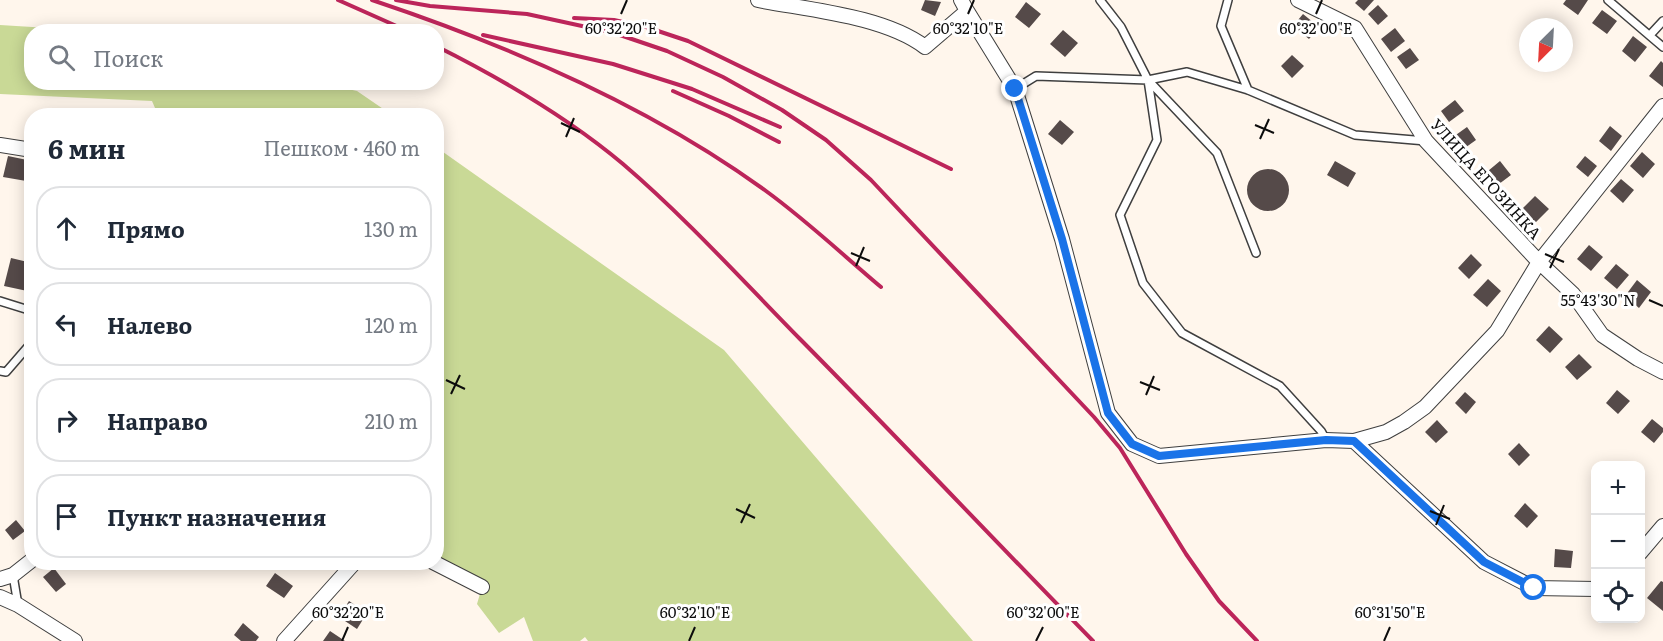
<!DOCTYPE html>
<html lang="ru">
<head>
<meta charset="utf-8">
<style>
	:root { --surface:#fff; --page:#f6f6f7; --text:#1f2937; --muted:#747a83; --line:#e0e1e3 }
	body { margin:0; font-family:Literata,serif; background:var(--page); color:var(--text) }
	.controls { position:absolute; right:18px; bottom:18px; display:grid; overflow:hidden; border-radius:12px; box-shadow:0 3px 15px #0003 }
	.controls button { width:54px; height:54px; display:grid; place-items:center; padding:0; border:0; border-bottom:2px solid var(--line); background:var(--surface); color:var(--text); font:30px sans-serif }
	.compass { position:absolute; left:1519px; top:18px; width:54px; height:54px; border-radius:50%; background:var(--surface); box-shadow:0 3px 15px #0003; rotate:204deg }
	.stop { position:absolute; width:18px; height:18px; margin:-14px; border:4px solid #1a73e8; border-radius:50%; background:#fff }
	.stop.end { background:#1a73e8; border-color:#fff; box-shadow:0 2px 6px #0008 }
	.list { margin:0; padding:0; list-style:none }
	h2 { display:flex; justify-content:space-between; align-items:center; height:78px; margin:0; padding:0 24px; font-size:26px }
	h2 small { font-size:20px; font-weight:400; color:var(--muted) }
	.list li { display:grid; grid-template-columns:39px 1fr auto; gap:18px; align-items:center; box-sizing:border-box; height:84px; margin:0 12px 12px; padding:0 12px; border:2px solid var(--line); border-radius:24px }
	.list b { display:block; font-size:22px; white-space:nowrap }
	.list em { font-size:20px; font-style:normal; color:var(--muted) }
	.icon { flex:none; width:33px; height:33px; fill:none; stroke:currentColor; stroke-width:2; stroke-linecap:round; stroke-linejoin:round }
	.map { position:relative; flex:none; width:1663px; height:641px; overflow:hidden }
	.search { position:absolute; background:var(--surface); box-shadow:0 3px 15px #0003; left:24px; top:24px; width:420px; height:66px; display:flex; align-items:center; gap:15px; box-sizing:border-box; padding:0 21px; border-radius:24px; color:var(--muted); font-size:22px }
	.panel { position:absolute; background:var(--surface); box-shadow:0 3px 15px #0003; left:24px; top:108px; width:420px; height:462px; border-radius:24px }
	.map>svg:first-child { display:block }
	.forest { fill:#c9d996 }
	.building { fill:#554a49 }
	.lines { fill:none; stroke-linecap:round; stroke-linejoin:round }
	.lane-casing { stroke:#3f3f3f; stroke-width:10 }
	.street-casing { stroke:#3f3f3f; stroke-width:16 }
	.lane { stroke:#fff; stroke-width:7 }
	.street { stroke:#fff; stroke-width:14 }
	.rail { stroke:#bc255a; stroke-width:4 }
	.route { stroke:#1a73e8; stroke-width:8 }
	.ticks { fill:none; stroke:#0c0c0c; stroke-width:2 }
	.labels { text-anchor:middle; stroke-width:6; stroke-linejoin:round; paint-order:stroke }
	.street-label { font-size:16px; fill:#0c0c0c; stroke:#fff }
	.ticks-label { font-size:15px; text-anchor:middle; fill:#0c0c0c; stroke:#fff; stroke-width:6; stroke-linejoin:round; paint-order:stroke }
</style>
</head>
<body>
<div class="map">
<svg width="1663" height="641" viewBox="0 0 1663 641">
	<rect width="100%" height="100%" fill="#fff6ec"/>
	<path class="forest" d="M0,25l97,6 -65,1v50l289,1 36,8 35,24h-234l-6,-14 -152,-7z
		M436,147l288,203 249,291h-385l-3,-4 -5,4h-47l-9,-24 -25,16 -22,-29 7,-24 -47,-18z"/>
	<path class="building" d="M925,0l16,2 -6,14 -14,-6z
		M1358,0h16l-10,11 -9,-8z
		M1566,0h22l-10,15 -15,-11z
		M1026,2l15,12 -12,14 -14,-11z
		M1378,5l10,11 -10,9 -10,-11z
		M1602,10l15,11 -10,13 -15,-11z
		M1303,14l16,13 -10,12 -16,-13z
		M1395,28l10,13 -14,11 -10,-13z
		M1063,30l15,13 -13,14 -15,-13z
		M1633,36l14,11 -12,15 -13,-11z
		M1410,48l9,12 -13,9 -9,-12z
		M1292,55l12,11 -12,12 -11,-12z
		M1661,61l2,2v24l-14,-11z
		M1455,100l9,11 -15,11 -8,-11z
		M1060,120l14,12 -12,13 -14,-11z
		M1610,126l12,10 -11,15 -12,-10z
		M1467,127l9,13 -14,10 -9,-13z
		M1642,152l13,12 -12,14 -13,-12z
		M8,156l24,5v21l-29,-5z
		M1585,156l12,10 -9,11 -12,-10z
		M1335,161l21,12 -8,14 -21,-12z
		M1500,161l11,14 -12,9 -11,-13z
		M1247 190a21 21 0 1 1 42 0a21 21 0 1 1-42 0Z
		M1621,179l13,11 -11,13 -13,-12z
		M1535,196l14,13 -14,14 -13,-14z
		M1589,245l14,12 -12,14 -14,-12z
		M1471,254l11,11 -13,14 -11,-11z
		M11,258l21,5v29l-28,-6z
		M1616,264l13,11 -12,14 -13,-11z
		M1488,279l13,12 -14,16 -14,-12z
		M1637,280l14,12 -12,16 -14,-12z
		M1549,326l14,13 -13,14 -14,-13z
		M1579,354l13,13 -15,13 -12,-13z
		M1617,390l13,11 -12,13 -12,-11z
		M1465,392l11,10 -10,12 -11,-11z
		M1652,419l11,9v4l-9,11 -13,-11z
		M1437,420l11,12 -12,11 -11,-11z
		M1519,443l11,12 -11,11 -11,-12z
		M1525,503l13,13 -11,12 -13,-12z
		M16,520l9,11 -12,9 -8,-10z
		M1555,549l18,2 -2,17 -17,-1z
		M54,568l12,16 -10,8 -13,-15z
		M275,573l18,13 -9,12 -18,-12z
		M1661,581l2,1v29l-16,-13z
		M349,601l18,12 -10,16 -18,-12z
		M243,623l16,14 -3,4h-15l-7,-6z
		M330,631l15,10h-22z"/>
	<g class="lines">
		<defs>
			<path id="lane" d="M1100,0l21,27 27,53 39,-8 61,18 107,45 71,6
				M1228,0l-7,26 27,64
				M1608,0l55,47
				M1650,35l13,-14
				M1148,80l9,60 -37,75 23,68 39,50 98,53 41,45 5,9
				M1015,89l21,-13 112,4 69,73 39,100
				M0,301l32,10
				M0,371l6,1 26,-30
				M13,575l5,30"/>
			<path id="street" d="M758,0c51,10 126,16 167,47l42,-36 -6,-11
				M1298,0l57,28 71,113 113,121 34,32 29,41 36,24 25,13
				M967,11l48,78 47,150 46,174 24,31 27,12 167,-16 28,1 32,-9 18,-10 21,-15 72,-76 42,-69 124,-156
				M0,145l32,5
				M1354,441l130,121 50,26 62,1
				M1640,553l23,-27
				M433,562l49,25
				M0,579l13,-4 19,-15
				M0,597l18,8 57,36
				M284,641l71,-79"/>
		</defs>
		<use href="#lane" class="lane-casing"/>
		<use href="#street" class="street-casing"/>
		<use href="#lane" class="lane"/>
		<use href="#street" class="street"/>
		<path class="rail" d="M338,0l72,32
			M372,0c135,45 279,107 394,191 40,29 77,64 115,96
			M396,0l34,6 97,8 87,19 53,18 56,26 59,33 44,30 45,40 223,237 26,31 66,106 33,47 38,40
			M574,18l40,2 32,7 42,14 263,128
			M483,35l130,29 79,25 88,38
			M436,46c66,33 131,71 187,118 63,54 119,116 177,175 99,100 195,202 293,302
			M673,91l56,25 50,26"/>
	</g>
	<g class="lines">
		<path class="route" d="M1015,89l47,150 46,174 24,31 27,12 167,-16 28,1 130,121 50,26"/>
	</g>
	<path class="ticks" d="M621,14l6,-14M968,14l6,-14M1316,14l6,-14M561,123l19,9M1255,125l19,8M566,137l8,-19M1260,139l9,-20M851,253l19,8M1545,254l19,8M856,266l8,-19M1550,268l9,-19M1649,300l14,6M446,380l19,9M1140,382l20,8M451,394l9,-19M1146,395l8,-19M736,509l19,9M1430,511l20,8M741,523l9,-19M1436,525l8,-20M342,641l6,-14M689,641l6,-14M1036,641l7,-14M1384,641l6,-14"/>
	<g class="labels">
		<g class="street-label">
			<text transform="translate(1486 179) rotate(48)" y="6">УЛИЦА ЕГОЗИНКА</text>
		</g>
	</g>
	<g class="ticks-label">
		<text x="621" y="34">60°32'20"E</text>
		<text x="968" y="34">60°32'10"E</text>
		<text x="1316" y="34">60°32'00"E</text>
		<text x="1598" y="306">55°43'30"N</text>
		<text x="348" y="618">60°32'20"E</text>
		<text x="695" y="618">60°32'10"E</text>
		<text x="1043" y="618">60°32'00"E</text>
		<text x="1390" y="618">60°31'50"E</text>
	</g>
</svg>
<div class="controls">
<button>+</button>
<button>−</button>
<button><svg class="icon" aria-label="locate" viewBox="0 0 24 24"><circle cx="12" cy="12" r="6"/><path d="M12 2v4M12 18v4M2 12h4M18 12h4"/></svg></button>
</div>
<svg class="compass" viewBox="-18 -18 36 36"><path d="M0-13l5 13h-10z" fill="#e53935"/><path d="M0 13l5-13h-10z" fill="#747a83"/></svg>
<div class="stop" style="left:1534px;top:588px"></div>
<div class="stop end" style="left:1015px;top:89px"></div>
<div class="search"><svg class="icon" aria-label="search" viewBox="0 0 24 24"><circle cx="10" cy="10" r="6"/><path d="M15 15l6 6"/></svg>Поиск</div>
<section class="panel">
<h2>6 мин<small>Пешком · 460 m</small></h2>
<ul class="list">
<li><svg class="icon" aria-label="ahead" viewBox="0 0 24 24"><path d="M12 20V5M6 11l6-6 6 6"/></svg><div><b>Прямо</b></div><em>130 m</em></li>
<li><svg class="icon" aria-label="left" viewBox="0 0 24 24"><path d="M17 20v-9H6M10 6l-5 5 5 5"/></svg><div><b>Налево</b></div><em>120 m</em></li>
<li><svg class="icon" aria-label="right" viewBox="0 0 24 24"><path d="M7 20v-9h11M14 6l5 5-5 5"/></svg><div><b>Направо</b></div><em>210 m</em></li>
<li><svg class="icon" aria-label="arrive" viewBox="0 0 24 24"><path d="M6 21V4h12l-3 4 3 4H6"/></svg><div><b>Пункт назначения</b></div></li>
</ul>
</section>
</div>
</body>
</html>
